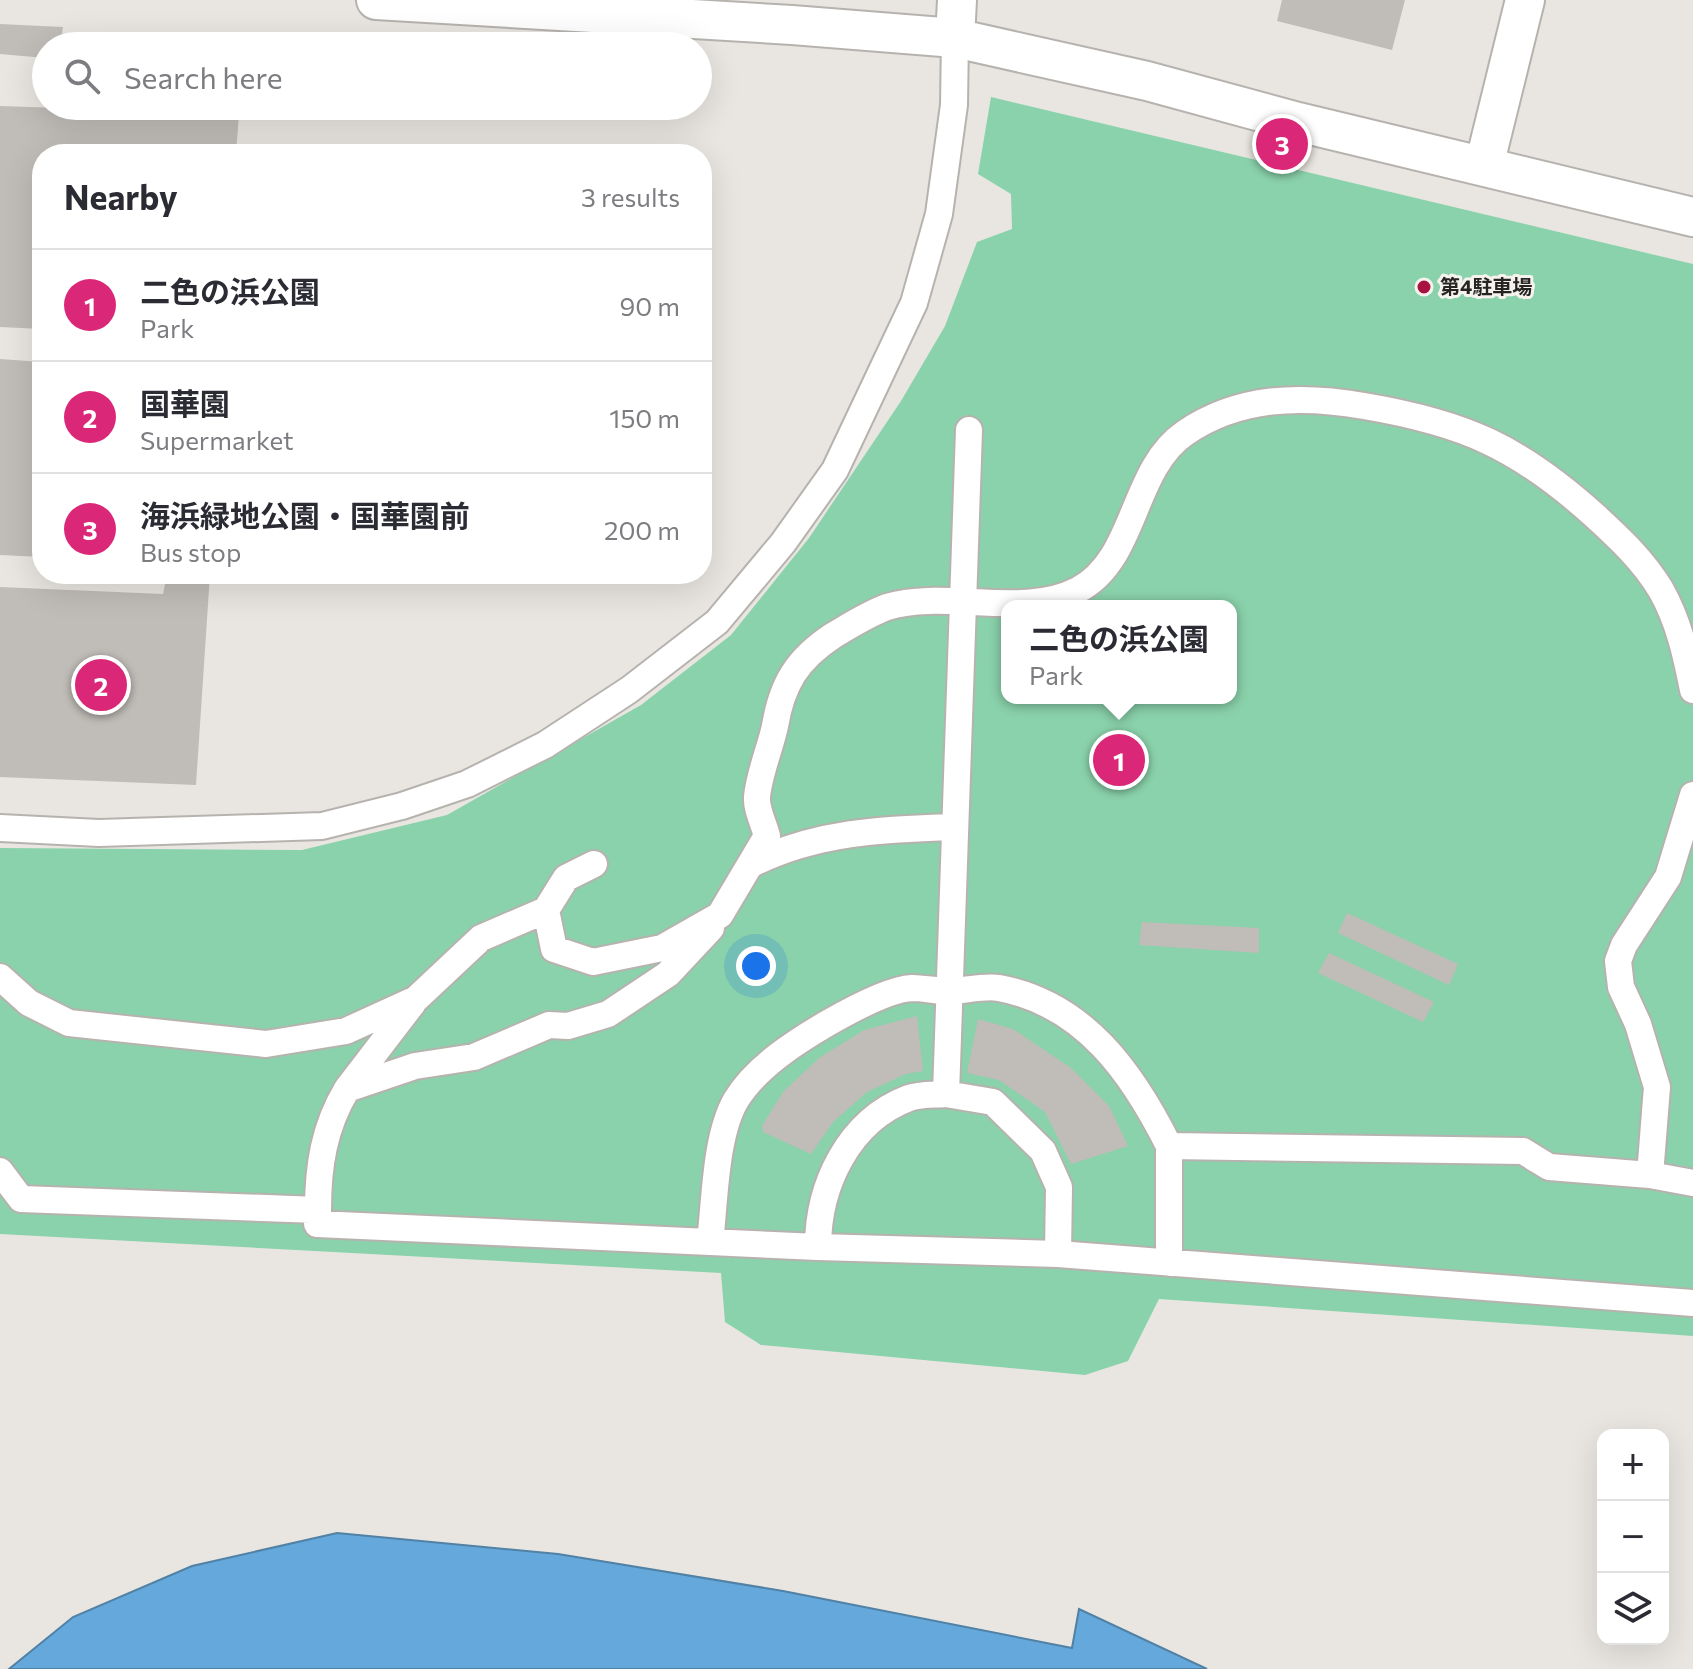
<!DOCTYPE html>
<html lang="en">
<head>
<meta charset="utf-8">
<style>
	:root { --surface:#fff; --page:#f2f2f3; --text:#2b2b33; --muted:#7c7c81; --line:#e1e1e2; --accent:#db2777 }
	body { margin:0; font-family:Commissioner,"Noto Sans JP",sans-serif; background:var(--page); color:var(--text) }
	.controls { position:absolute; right:24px; bottom:24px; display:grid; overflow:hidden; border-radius:16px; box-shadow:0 8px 32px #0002 }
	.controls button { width:72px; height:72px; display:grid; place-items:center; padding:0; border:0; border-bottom:2px solid var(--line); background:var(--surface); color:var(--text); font:40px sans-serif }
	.you { position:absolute; left:756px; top:966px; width:28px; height:28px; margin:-20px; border:6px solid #fff; border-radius:50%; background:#1a73e8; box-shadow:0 0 0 12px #1a73e833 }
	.badge { display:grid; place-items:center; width:52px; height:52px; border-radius:50%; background:var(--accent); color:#fff; font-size:26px; font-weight:700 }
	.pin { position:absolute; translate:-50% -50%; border:4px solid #fff; box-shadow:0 2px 8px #0006 }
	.popup { position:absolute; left:1001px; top:600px; width:236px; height:104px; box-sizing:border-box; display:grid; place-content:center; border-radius:16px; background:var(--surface); filter:drop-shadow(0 2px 6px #0005); font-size:26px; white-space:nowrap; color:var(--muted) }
	.popup b { font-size:30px; color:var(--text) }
	.popup::after { content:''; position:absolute; left:50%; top:100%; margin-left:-16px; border:16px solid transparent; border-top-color:var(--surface) }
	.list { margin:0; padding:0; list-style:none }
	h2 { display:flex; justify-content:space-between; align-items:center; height:104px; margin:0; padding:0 32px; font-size:34px }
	h2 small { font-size:26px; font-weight:400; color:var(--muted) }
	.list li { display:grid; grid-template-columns:52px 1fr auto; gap:24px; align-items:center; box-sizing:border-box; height:112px; padding:0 32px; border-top:2px solid var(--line) }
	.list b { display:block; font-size:30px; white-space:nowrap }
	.list p { margin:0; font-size:26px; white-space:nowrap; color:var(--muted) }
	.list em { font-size:26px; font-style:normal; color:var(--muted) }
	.icon { flex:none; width:44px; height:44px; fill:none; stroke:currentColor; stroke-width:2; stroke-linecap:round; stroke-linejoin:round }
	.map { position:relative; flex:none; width:1693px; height:1669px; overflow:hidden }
	.search { position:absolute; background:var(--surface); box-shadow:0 8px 32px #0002; left:32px; top:32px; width:680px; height:88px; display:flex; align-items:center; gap:20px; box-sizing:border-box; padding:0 28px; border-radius:44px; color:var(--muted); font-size:30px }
	.panel { position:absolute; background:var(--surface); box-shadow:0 8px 32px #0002; left:32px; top:144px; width:680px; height:440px; border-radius:32px }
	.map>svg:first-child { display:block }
	.green { fill:#8ad2ab; fill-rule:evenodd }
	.water { fill:#64a8dc; stroke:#5181a4; stroke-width:2 }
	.building { fill:#c0bcb8 }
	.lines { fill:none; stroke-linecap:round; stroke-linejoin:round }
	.street-casing { stroke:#b6b3af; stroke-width:30 }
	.secondary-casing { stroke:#b6b3af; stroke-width:42 }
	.street { stroke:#fff; stroke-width:26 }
	.secondary { stroke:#fff; stroke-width:38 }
	.poi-dot { fill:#a91341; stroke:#f6f3ef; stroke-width:3 }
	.labels { text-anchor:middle; stroke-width:6; stroke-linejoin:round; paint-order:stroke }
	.poi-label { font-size:20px; font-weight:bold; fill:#262523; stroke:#f6f3ef; text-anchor:start }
</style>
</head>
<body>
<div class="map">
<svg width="1693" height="1669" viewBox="0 0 1693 1669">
	<rect width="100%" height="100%" fill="#e9e6e1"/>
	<path class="green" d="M991,97l702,167v1072l-534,-37 -31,62 -43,14 -324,-30 -36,-23 -4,-49 -721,-39v-386l302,2 145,-35 194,-110 90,-70 78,-97 92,-137 44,-75 32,-84 35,-13 -1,-35 -33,-20zM1007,606h224v92h-224z"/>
	<path class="water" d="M337,1533l221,21 225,37 289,57 7,-39 128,60h-1198l64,-52 119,-51z"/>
	<path class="building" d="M1282,0h123l-13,50 -115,-29z
		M0,24l63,3 -3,19h-14v12l-46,-4z
		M0,106l239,8 -3,40h-194v175l-42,-2z
		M0,359l42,3v195l-42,-2z
		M167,574h43l-14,211 -196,-8v-190l163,7z
		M1347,913l111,51 -9,21 -111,-52z
		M1142,922l117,6v25l-120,-8z
		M1329,953l105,49 -11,20 -105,-49z
		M917,1016l6,55 -17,3 -39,18 -34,30 -22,32 -48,-22 -1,-6 21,-34 36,-34 45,-28z
		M978,1019l35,10 58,39 38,38 19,40 -57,18 -26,-52 -46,-32 -32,-7z"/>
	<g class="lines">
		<defs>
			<path id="street" d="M0,828l99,5 223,-7 80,-20 65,-22 78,-39 84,-55 88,-68 66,-79 52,-73 79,-167 25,-89 15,-109 1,-67
				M594,864l-28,14 -20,32 8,39 39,13 69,-14 58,-33 47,-79c-3,-12 -11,-27 -10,-39 2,-23 13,-48 18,-71 7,-42 22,-67 59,-91 17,-10 34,-21 53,-28 58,-18 135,12 191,-17 59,-31 53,-120 107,-157 54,-37 117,-38 179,-27 101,17 154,41 230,109 25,23 49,45 67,75 18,32 25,65 32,100
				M750,865c64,-33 133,-36 205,-38
				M0,977l29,26 40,20 197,21 80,-13 70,-32 65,-61 65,-28
				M347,1089l66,-86
				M946,1094l47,8 50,49 16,36 -1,67 -240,-7c0,-61 30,-126 91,-149 11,-4 25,-3 37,-4l23,-664
				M0,1171l21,28 297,11c0,-44 6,-83 29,-121l68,-23 59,-9 75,-32 19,1 40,-12 60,-40 43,-46
				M1650,1175l43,8
				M318,1210l-1,14 501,23
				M710,1242c5,-41 5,-106 26,-142 20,-33 61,-59 92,-77 21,-12 61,-34 84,-35 12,0 24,3 36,3 11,1 36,-6 51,-3 86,16 134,86 170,158l354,5 26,16 101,8 7,-88 -19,-63 -17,-37 -3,-26 6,-16 44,-68 25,-82
				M1058,1254l635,49
				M1169,1263v-117"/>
			<path id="secondary" d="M376,0l416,25 163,13 192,43 151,41 395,95
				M955,38l2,-38
				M1484,166l41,-166"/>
		</defs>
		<use href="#street" class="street-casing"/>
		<use href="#secondary" class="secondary-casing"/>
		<use href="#street" class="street"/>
		<use href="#secondary" class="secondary"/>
	</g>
	<circle class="poi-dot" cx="1424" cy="287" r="8"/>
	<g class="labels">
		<g class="poi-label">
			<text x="1440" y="294">第4駐車場</text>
		</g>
	</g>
</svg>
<div class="controls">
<button>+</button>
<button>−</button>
<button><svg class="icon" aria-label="layers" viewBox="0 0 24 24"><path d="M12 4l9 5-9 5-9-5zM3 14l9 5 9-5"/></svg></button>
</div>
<div class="you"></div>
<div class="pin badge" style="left:1119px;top:760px">1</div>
<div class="popup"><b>二色の浜公園</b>Park</div>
<div class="pin badge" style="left:101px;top:685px">2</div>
<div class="pin badge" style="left:1282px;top:144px">3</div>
<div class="search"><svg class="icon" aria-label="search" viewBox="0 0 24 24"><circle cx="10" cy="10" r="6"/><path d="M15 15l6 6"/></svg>Search here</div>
<section class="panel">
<h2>Nearby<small>3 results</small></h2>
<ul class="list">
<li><span class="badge">1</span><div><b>二色の浜公園</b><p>Park</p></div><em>90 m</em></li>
<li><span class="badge">2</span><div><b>国華園</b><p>Supermarket</p></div><em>150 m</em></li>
<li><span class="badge">3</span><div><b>海浜緑地公園・国華園前</b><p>Bus stop</p></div><em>200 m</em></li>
</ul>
</section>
</div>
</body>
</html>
